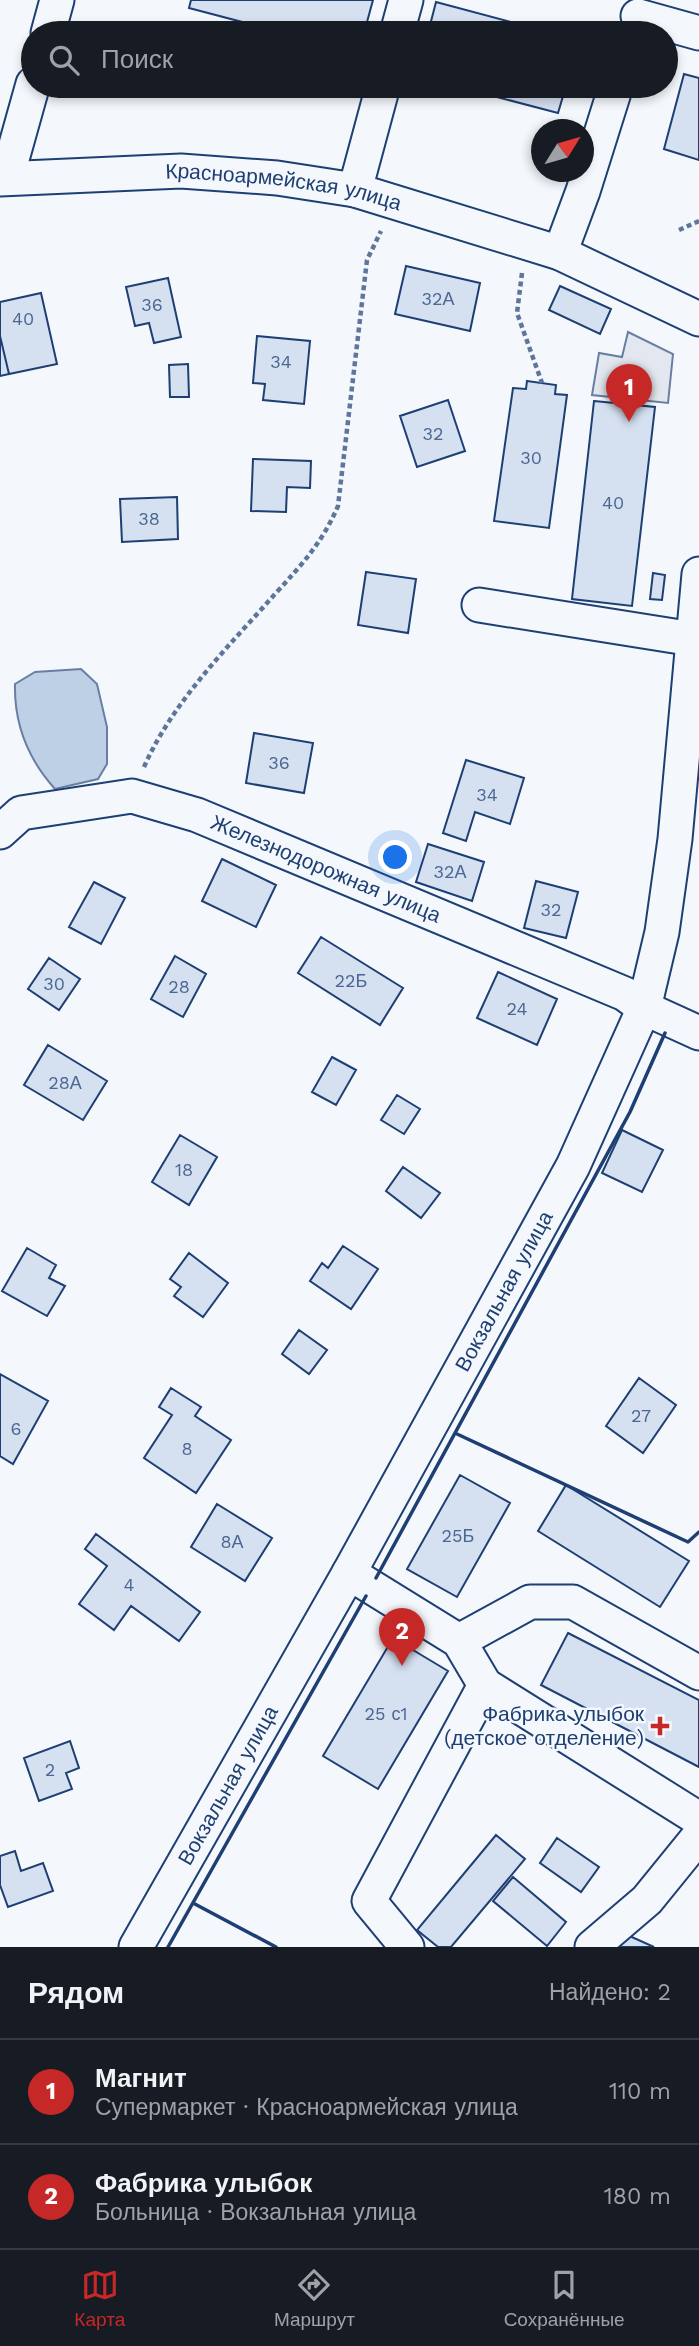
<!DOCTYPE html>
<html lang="ru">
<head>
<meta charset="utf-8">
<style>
	:root { --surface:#171b24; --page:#242831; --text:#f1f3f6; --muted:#9ea1a6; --line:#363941; --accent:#c62828 }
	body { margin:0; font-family:"Work Sans",sans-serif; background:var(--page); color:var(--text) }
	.compass { position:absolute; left:531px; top:119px; width:63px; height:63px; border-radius:50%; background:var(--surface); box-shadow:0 4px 10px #0003; rotate:53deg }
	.you { position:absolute; left:396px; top:858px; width:24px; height:24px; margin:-18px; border:5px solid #fff; border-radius:50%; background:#1a73e8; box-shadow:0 0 0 10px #1a73e833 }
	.badge { display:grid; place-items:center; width:46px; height:46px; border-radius:50%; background:var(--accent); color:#fff; font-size:23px; font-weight:700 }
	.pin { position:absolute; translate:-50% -58px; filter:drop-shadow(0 2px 4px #0008) }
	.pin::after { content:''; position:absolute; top:37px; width:24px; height:21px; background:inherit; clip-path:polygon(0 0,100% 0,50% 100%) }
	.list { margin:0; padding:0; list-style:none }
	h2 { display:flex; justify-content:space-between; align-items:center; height:91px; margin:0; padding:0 28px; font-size:30px }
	h2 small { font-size:23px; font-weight:400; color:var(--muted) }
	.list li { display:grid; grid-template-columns:46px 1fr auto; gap:21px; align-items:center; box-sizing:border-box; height:105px; padding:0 28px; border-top:2px solid var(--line) }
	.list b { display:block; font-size:26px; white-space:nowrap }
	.list p { margin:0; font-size:23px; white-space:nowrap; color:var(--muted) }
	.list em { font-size:23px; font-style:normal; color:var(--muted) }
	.icon { flex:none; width:38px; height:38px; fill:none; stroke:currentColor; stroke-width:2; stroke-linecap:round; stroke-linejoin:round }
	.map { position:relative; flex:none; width:699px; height:1947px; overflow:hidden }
	.search { position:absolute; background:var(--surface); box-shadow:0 4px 10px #0003; left:21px; right:21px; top:21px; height:77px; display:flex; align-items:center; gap:18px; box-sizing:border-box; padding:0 24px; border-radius:38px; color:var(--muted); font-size:26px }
	.sheet { height:301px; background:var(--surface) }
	nav { display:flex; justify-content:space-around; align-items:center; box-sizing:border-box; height:98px; border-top:2px solid var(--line); background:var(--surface); font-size:19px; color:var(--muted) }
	nav a { display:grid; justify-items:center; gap:4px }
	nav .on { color:var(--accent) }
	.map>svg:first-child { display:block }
	.parking { fill:#e3e8f0; stroke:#687fa3; stroke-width:2 }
	.water { fill:#bed0e5; stroke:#687fa3; stroke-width:2 }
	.building { fill:#d5e0f0; stroke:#1d3f73; stroke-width:2 }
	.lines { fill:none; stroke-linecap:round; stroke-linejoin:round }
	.minor-casing { stroke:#1d3f73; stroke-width:37 }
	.path { stroke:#5e769c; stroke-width:4.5; stroke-dasharray:5 3.5; stroke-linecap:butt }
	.minor { stroke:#f4f7fb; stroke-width:33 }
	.wall { stroke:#1d3f73; stroke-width:3.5 }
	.poi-dot { fill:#c62828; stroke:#f4f7fb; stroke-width:2.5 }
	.labels { text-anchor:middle; stroke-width:5; stroke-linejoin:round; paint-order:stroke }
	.number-label { font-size:18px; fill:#4b6792 }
	.street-label { font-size:21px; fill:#1d3f73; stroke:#f4f7fb }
	.poi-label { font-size:21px; fill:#1d3f73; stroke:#f4f7fb; text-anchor:end }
</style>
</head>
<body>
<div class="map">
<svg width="699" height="1947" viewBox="0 0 699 1947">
	<rect width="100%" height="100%" fill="#f4f7fb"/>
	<path class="parking" d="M628,332l45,22 -5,49 -76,-8 7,-42 23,4z"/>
	<path class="water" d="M81,669l16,15 10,43v37l-9,15 -43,10c-27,-30 -41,-65 -40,-105l20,-12z"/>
	<path class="building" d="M191,0h182l-9,33h-80l-95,-25z
		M436,2l116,31h-124z
		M684,74l15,4v82l-35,-11z
		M455,86h111l-8,27z
		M406,266l74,17 -10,48 -75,-17z
		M168,278l13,59 -27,6 -5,-20 -14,3 -9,-39z
		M560,286l51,23 -11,25 -51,-24z
		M41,293l16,71 -48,10 -9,-38v-34z
		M0,336l9,38 -9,2z
		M257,336l53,5 -6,63 -41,-4 2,-16 -12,-1z
		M188,364l1,33h-19l-1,-32z
		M527,381l29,4 -1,9 12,1 -18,133 -55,-7 19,-133 13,1z
		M448,400l17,51 -48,16 -17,-51z
		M594,401l61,6 -23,199 -60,-7z
		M253,459l58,2 -1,27 -23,-1 -1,25 -35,-1z
		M177,497l1,42 -56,3 -2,-43z
		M366,572l50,7 -8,54 -50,-8z
		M653,573l12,2 -3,25 -12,-1z
		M254,733l59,10 -9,50 -58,-10z
		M466,760l58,18 -14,46 -35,-12 -9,29 -23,-8z
		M428,844l56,18 -12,39 -56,-19z
		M222,859l54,26 -20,42 -54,-26z
		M536,881l42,11 -12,46 -42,-10z
		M94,882l31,16 -24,46 -32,-17z
		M321,937l82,51 -23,37 -82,-52z
		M175,956l31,18 -23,43 -32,-18z
		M49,958l31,21 -21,31 -31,-21z
		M498,972l59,27 -20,46 -60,-27z
		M48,1045l59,36 -24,39 -59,-35z
		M332,1057l24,13 -20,35 -24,-13z
		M397,1095l23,14 -16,25 -23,-14z
		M622,1130l41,20 -21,42 -40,-19z
		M180,1135l37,22 -28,48 -37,-23z
		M403,1167l37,26 -19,25 -35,-27z
		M343,1246l35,23 -27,40 -41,-28 12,-18 6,5z
		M27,1248l29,17 -7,13 16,8 -18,30 -45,-25z
		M189,1253l39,30 -25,34 -29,-21 7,-9 -11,-8z
		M299,1330l28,20 -18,24 -27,-20z
		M0,1374l48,27 -35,63 -13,-8z
		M639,1378l37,27 -33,48 -37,-27z
		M171,1388l30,19 -6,9 36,24 -35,53 -52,-35 28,-43 -13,-8z
		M460,1475l50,28 -53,94 -50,-28z
		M566,1485l123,76 -29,46 -122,-76z
		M217,1504l55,34 -27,43 -54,-34z
		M96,1534l104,78 -21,29 -48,-35 -17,24 -35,-26 28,-38 -22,-17z
		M568,1633l131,67v67l-158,-82z
		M393,1638l55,33 -70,118 -55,-33z
		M70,1741l9,27 -13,5 6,16 -33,12 -15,-43z
		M496,1835l29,24 -74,88h-13l-21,-17z
		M557,1838l42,29 -18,25 -41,-29z
		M15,1851l6,20 22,-8 10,28 -45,16 -8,-22v-29z
		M513,1877l53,45 -19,24 -54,-45z
		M625,1934l29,13h-34z"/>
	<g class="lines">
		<defs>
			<g id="minor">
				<path d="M638,16l61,17"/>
				<path d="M48,33l9,-33"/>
				<path d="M397,33l9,-33"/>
				<path d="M7,177l26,-93"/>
				<path id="s1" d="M0,179l181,-8 96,7 78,12 205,63 139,66"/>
				<path d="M355,190l28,-104"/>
				<path d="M560,253l23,-62 33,-105"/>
				<path d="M479,605l214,34"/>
				<path id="s2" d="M0,832l21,-19 111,-17 65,19 428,179 19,14 55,25"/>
				<path d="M349,1573l110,68 26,44 214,134"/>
				<path d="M459,1641l71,-39h43l126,71"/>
				<path id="s3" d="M136,1947l213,-374 224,-407 71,-158 18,-76 13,-93 24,-265"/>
				<path d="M407,1947l-38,-46 116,-216"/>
				<path d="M592,1947l55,-47 52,-64"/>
			</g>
		</defs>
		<use href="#minor" class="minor-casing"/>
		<path class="path" d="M679,230l20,-9
			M522,273l-5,40 25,70
			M144,767c29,-66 85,-121 132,-174 27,-30 46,-50 62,-87l29,-246 14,-29"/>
		<use href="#minor" class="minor"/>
		<path class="wall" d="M457,1434l231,108 11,-10
			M376,1578l254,-466 35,-79
			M193,1903l83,44
			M168,1947l198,-351"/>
	</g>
	<path class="poi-dot" d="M656.5 1715.5h7v7h7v7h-7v7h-7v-7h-7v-7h7z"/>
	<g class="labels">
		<g class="number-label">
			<text x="438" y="305">32А</text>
			<text x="152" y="311">36</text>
			<text x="23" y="325">40</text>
			<text x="281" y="368">34</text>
			<text x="433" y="440">32</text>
			<text x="531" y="464">30</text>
			<text x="613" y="509">40</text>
			<text x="149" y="525">38</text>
			<text x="279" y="769">36</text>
			<text x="487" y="801">34</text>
			<text x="450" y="878">32А</text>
			<text x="551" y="916">32</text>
			<text x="351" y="987">22Б</text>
			<text x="54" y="990">30</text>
			<text x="179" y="993">28</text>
			<text x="517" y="1015">24</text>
			<text x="65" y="1089">28А</text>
			<text x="184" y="1176">18</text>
			<text x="641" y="1422">27</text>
			<text x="16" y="1435">6</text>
			<text x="187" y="1455">8</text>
			<text x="458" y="1542">25Б</text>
			<text x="232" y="1548">8А</text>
			<text x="129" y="1591">4</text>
			<text x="386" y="1720">25 с1</text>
			<text x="50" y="1776">2</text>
		</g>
		<g class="street-label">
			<text dy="7" stroke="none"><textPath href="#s1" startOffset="285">Красноармейская улица</textPath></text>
			<text dy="7" stroke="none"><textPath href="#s2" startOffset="348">Железнодорожная улица</textPath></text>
			<text dy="7" stroke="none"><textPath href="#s3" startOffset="752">Вокзальная улица</textPath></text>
			<text dy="7" stroke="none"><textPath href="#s3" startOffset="186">Вокзальная улица</textPath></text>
		</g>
		<g class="poi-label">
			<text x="644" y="1721">Фабрика улыбок<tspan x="644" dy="24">(детское отделение)</tspan></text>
		</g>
	</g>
</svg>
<svg class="compass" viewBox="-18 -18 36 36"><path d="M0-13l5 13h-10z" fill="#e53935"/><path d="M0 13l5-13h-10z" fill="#9ea1a6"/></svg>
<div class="you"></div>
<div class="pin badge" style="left:629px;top:422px">1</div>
<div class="pin badge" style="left:402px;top:1666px">2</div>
<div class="search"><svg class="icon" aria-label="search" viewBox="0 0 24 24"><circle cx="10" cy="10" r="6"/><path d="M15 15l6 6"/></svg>Поиск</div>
</div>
<section class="sheet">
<h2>Рядом<small>Найдено: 2</small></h2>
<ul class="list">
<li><span class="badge">1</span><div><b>Магнит</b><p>Супермаркет · Красноармейская улица</p></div><em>110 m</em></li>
<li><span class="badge">2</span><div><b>Фабрика улыбок</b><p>Больница · Вокзальная улица</p></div><em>180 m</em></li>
</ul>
</section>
<nav>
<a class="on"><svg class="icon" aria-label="map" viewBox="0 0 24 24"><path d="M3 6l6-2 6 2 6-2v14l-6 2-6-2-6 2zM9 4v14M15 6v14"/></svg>Карта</a>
<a><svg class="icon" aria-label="directions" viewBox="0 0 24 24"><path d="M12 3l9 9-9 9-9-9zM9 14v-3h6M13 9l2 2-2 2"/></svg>Маршрут</a>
<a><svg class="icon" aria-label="saved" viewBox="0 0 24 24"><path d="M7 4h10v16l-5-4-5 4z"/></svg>Сохранённые</a>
</nav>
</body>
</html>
